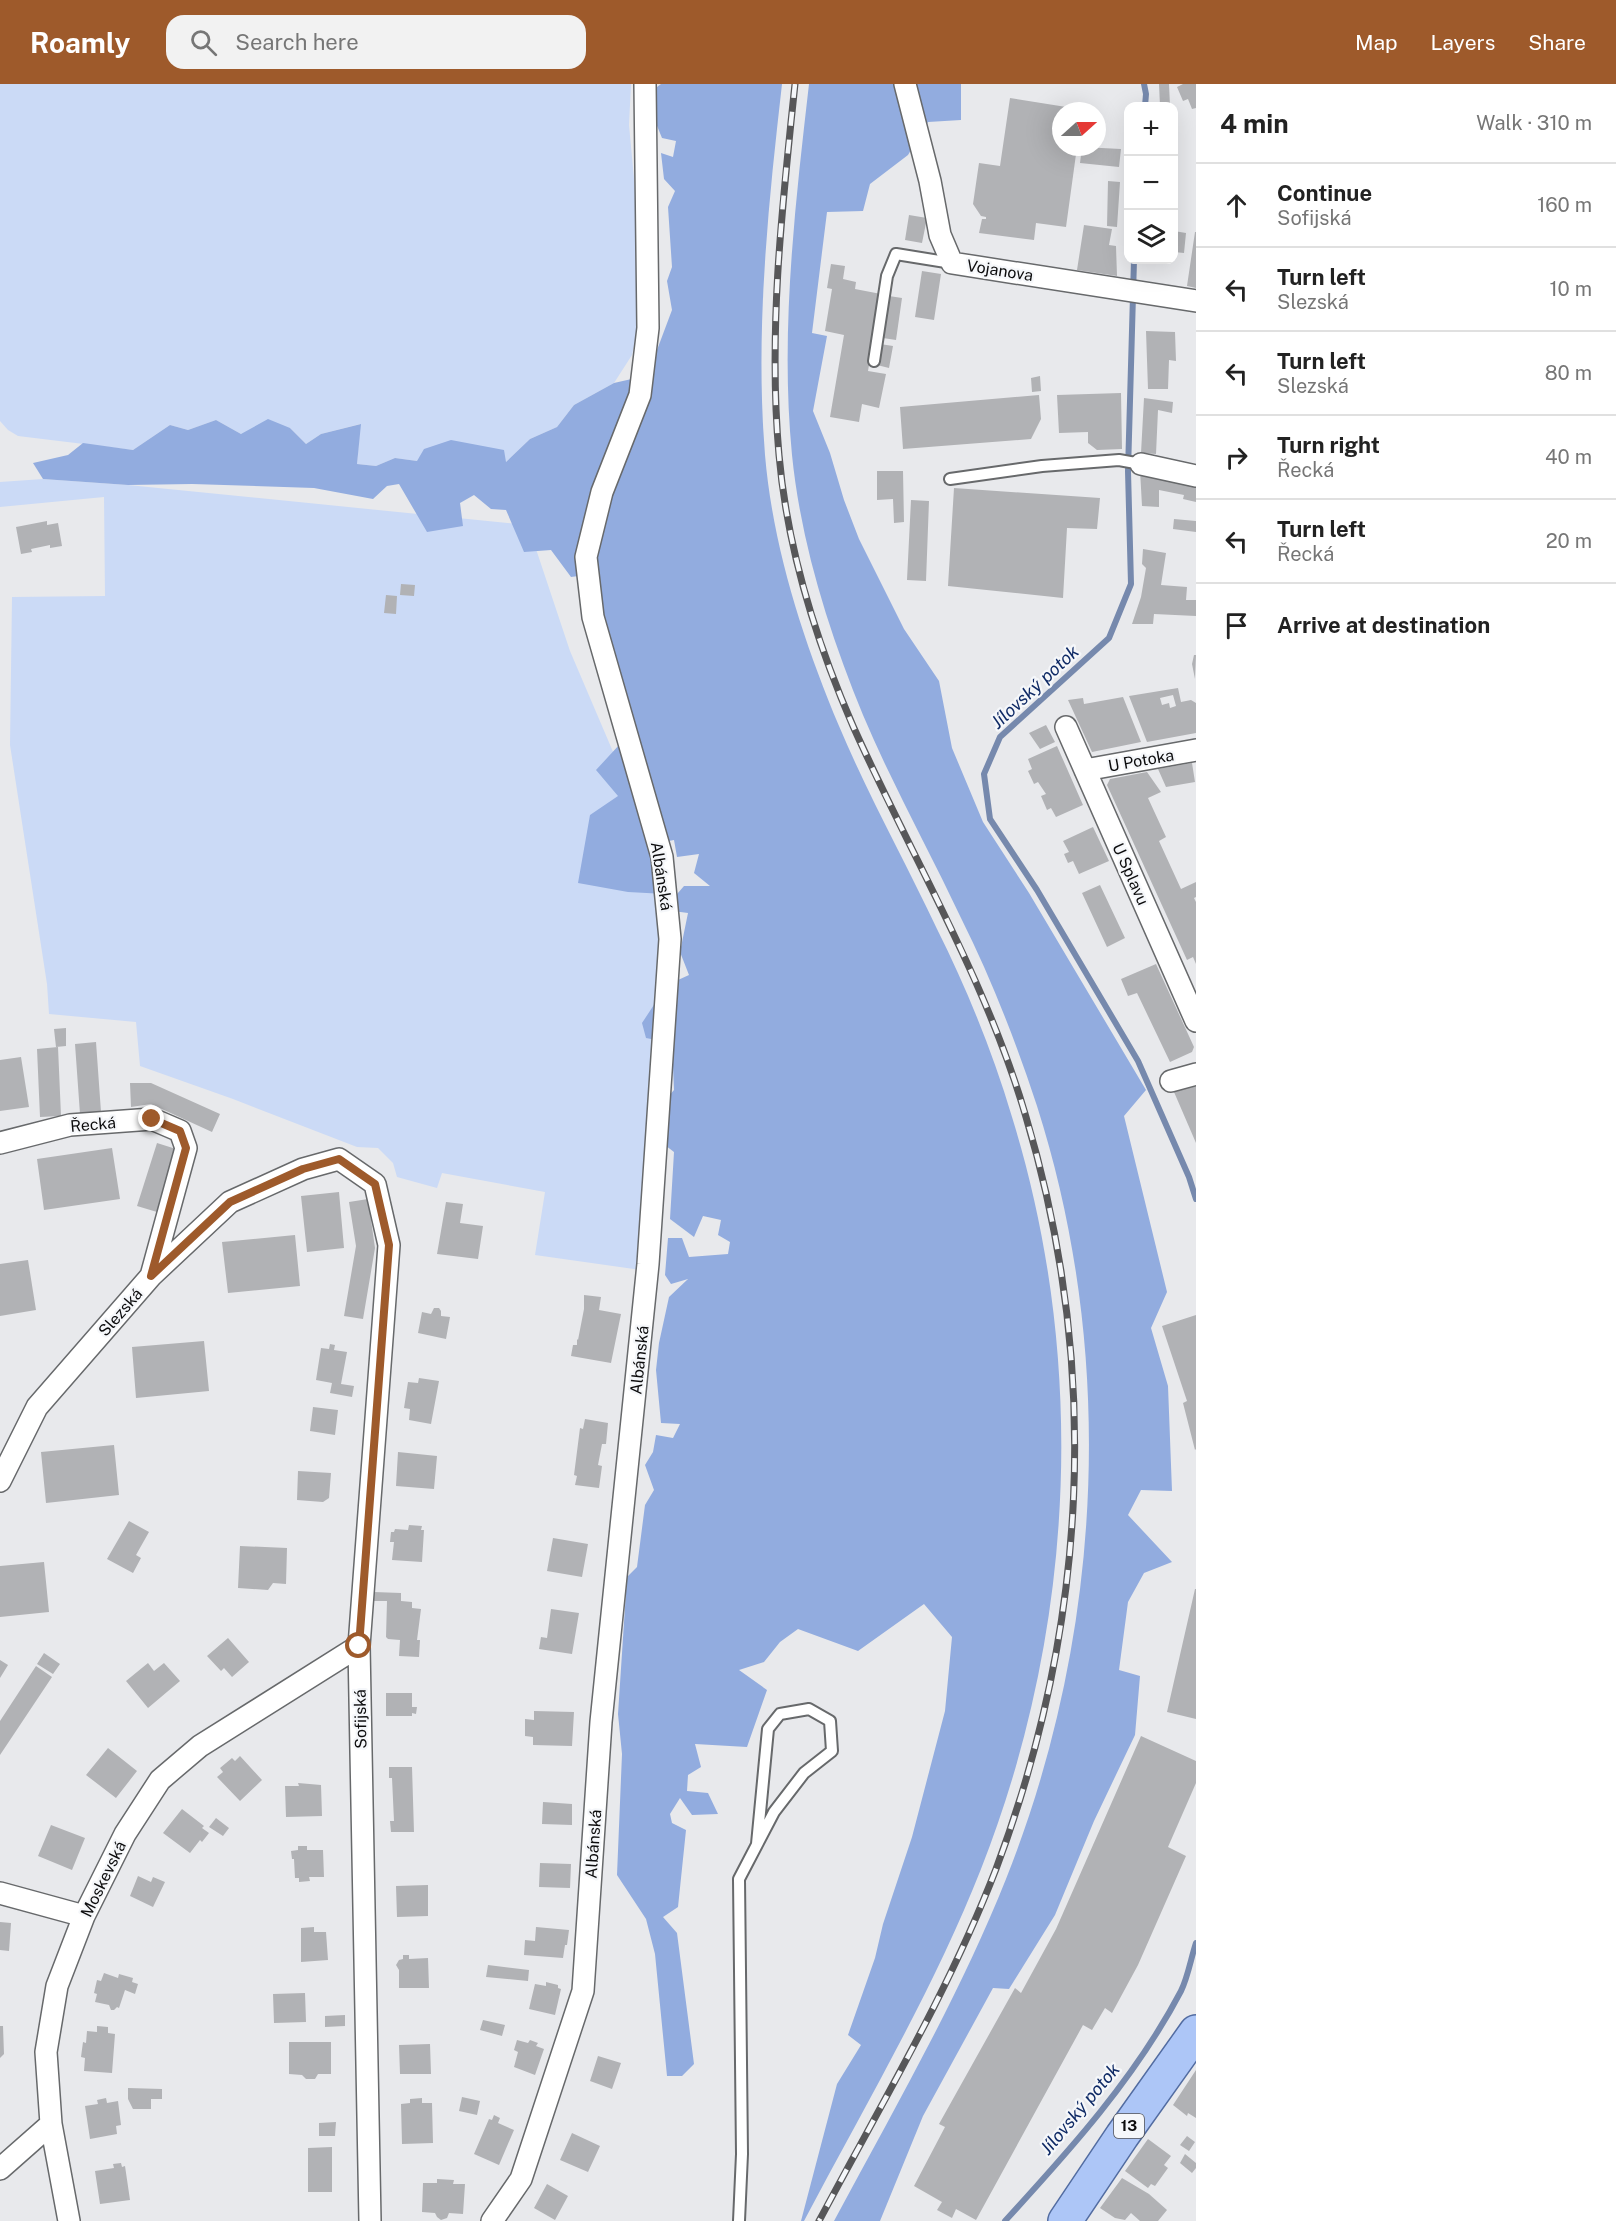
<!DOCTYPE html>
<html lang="en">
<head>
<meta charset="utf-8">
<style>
	:root { --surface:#fff; --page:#f2f2f2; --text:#222; --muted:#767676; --line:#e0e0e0; --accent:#9e5a2b }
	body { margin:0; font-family:"Public Sans",sans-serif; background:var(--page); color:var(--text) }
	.controls { position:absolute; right:18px; top:18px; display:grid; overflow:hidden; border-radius:12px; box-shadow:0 6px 24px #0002 }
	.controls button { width:54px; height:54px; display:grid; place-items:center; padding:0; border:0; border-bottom:2px solid var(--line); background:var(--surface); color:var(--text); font:30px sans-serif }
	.compass { position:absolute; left:1052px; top:18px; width:54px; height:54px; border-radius:50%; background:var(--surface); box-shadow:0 6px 24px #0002; rotate:69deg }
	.stop { position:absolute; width:18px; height:18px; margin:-14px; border:4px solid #9e5a2b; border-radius:50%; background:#fff }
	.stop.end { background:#9e5a2b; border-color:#fff; box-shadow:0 2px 6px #0008 }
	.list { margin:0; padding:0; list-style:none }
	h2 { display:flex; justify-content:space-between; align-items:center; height:78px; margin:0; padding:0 24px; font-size:26px }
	h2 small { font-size:20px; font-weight:400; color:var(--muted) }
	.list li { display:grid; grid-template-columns:39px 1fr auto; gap:18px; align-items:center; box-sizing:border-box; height:84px; padding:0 24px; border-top:2px solid var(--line) }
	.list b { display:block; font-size:22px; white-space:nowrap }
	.list p { margin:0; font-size:20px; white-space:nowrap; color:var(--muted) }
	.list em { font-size:20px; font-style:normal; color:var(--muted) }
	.icon { flex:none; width:33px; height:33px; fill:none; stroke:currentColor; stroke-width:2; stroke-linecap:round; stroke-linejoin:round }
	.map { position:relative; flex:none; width:1196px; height:2137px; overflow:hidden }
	header { display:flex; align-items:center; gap:36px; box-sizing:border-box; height:84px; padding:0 30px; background:var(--accent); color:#fff }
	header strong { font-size:28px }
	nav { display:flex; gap:33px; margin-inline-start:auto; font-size:21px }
	.search { width:420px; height:54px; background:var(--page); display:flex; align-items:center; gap:15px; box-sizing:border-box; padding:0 21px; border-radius:18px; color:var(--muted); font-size:22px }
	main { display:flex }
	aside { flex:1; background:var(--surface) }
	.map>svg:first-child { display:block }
	.green { fill:#cbdaf6 }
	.forest { fill:#92acdf }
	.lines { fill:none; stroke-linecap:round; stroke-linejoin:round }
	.stream { stroke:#7689ad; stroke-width:6 }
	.building { fill:#b1b2b5; fill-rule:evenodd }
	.service-casing { stroke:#67696b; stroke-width:14 }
	.minor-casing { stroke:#67696b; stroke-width:24 }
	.primary-casing { stroke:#526ca1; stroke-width:36 }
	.service { stroke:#fff; stroke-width:10 }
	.minor { stroke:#fff; stroke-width:21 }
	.primary { stroke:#adc6f7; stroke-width:33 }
	.rail-casing { stroke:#575759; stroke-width:7 }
	.rail { stroke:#f5f7fa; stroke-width:4.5; stroke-dasharray:14; stroke-linecap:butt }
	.route { stroke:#9e5a2b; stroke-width:8 }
	.labels { text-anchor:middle; stroke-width:4.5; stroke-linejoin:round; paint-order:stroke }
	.shield { fill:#f5f7fa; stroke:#525254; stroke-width:1.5 }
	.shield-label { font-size:15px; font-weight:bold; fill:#0c0c0d }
	.street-label { font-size:16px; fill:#0c0c0d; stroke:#f5f7fa }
	.water-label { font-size:18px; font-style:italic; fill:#0f2a65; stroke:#f5f7fa }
</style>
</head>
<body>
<header>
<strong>Roamly</strong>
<div class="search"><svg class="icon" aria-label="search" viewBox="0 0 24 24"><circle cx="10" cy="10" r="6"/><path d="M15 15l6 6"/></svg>Search here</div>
<nav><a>Map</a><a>Layers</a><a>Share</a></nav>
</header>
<main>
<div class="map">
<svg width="1196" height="2137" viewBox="0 0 1196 2137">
	<rect width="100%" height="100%" fill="#e8e9ec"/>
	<path class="green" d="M0,0h631l-2,41 8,86 1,116 -6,28 -18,28 -40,22 -17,22 -27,12 -25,24 -88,-2 -22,-3 -19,8 -19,-2 3,-40 -39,10 -15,10 -16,-16 -49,6 -25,-14 -28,10 -18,-5 -37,25 -115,-14 -10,-6 -8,-9z
		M43,395l85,6 400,40 42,126 73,171 16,91 2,114 -20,243 -106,-15 10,-63 -103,-19 -5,15 -40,-11 -4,-14 -15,-15 -21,-1 -124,-48 -93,-33 -4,-44 -87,-8 -2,-30 -37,-239 2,-148 93,-1 -1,-99 -104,10v-25z"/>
	<path class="forest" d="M661,0h121c-14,123 -27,247 -17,371 8,93 38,185 74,271 29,69 66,135 98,203 30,60 56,124 75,188 76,245 63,513 -31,752 -48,122 -116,236 -177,352h-3l36,-137 24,-39 -13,-10 27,-77 8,-34 29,-87 33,-126 7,-74 -28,-33 -66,47 -60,-22 -18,13 -16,20 -25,8 28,20 -20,57 -52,-3 6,23 -13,8 -1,16 21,2 10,21 -26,1 -12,-17 -10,16 2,9 14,7 -8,77 -15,10 14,16 17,131 -12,12h-15l-12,-122 -9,-35 -29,-44 5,-121 -4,-40 9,-137 10,-10 8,-62 9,-15 -9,-25 8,-13 3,-17 17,3 7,-14 -19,-1 -5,-53 3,-27 10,-46 19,-18 -17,5 -6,-9 3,-37h14l7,19 39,-3 2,-12 -12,-7 3,-15 -18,-4 -9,21 -24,-18 4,-67 -17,-13 2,-32 15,-17 -2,-47 -26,-5 -4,-15 25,-38 22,-10 -9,-23 8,-39 -15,-2 -2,-10 13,-15h26l-16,-13 5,-19 -22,3 -3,-17 -11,2 2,52 -37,-2 -50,-9 12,-68 28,-19 -22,-26 36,-39 -39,-157 -22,3 -20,-27 -27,2 -18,-42 -15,-1 -17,-14 -14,8 3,23 -36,6 -28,-48 -12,2 -14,13 -59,-11 -122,-4 -64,1 -85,-6 -10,-16 35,-8 15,-12 50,7 37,-25 18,5 28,-10 25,14 27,-15 22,9 16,16 15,-10 40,-10 -4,40 19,2 19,-8 22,3 7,-12 27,-9 53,10 2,12 24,-23 27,-12 17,-22 40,-22 22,-5 18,-20 18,-48 -5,-29 5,-14 -4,-60 7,-16 -11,-12 -3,-26 12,4 3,-16 -14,-3 -9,-22v-26z
		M809,0h152v36l-33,2 -20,33 -38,29 -7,27 -36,1 -15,121 15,3 -14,75 17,42 14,47 15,39 45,90 35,52 13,67 31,74 46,71 117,197 -22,26 43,176 -16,36 17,58 4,105 -31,-1 -13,25 44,47 -28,11 -16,29 -9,68 21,6 -5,59 -41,86 -39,94 -46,74 -16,-1 -70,128 -43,105h-46c60,-112 125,-224 172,-342 97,-244 111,-523 31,-773 -21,-64 -46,-128 -76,-188 -32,-68 -69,-134 -98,-203 -34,-83 -62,-171 -71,-260 -12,-123 3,-249 17,-371z"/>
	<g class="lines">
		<path class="stream" d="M1144,0l2,10 -1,12
			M1134,176l-6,211 3,113 -22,54 -109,99 -16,37 6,45 47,71 101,171 51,116 7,22
			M1005,2137c65,-71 131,-144 176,-230 7,-14 10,-33 15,-48"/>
	</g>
	<path class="building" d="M1159,0h10l1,22h-10z
		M1183,0h13v24l-4,1 -4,-10 -5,2 -6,-14z
		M1010,14l75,12 -24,1v36h16l-11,80 -30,-4 -2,17 -55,-7 3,-14h4v-2l-5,-1 -8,-12 6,-41 21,3z
		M1082,63l39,2 -2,18 -39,-4z
		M1108,97l12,1 -3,45 -10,-1z
		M909,131l18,3 -5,25 -17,-3z
		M1084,141l28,4 -3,16 7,1 1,30 -40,-6z
		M1174,147l12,2 -2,20 -10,-1z
		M1195,148h1v56l-9,-2z
		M831,180l14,2 -2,13 13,3 -1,7 26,5 -13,77 18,3 -7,34 -17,-4 -3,18 -29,-5 14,-82 -19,-4 7,-42 -5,-1z
		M922,187l19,3 -7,46 -19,-3z
		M889,212l13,2 -6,42 -13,-2z
		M1146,247l29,1 1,29 -7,-1 -1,29h-20z
		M880,260l13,2 -4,22 -12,-3z
		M1040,292l1,15 -9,1 -1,-14z
		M1121,309l1,56 -25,1 -9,-7v-11l-29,1 -2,-38z
		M1039,311l2,24 -10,20 -128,10 -3,-42z
		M1144,314l29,4 -1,11 -14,-3 -2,44 -15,-1z
		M1140,386l56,12v20l-13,-3 1,-4 -25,-5v17l-17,-1z
		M877,387h26l1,51 -10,1 -1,-24 -16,1z
		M954,404l146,10 -3,31 -30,-1 -4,70 -115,-12z
		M911,416l18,1 -3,80 -19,-1z
		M1174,435l22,2v11l-23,-3z
		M47,437v4l11,-2 4,23 -12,2v-3l-19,4 1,3 -11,2 -5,-27z
		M1143,465l23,4 -5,32 26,2 -1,13h10v16l-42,-2 -1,10h-21l9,-27 5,-29 -4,-4z
		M401,500l14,1 -1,11 -14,-1z
		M386,511l11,1 -1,18 -12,-1z
		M1194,571h2l-1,24 -3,-15z
		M1178,604l3,14 10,-2 5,3v30l-49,9 -18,-46zM1173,611l3,11 -6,2 -1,-5 -7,2 -2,-7z
		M1123,613l18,45 -49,10 -24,-52 15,-2 1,6z
		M1046,641l9,17 -15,7 -11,-16z
		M1057,662l26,59 -27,12 -5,-9 -4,2 -6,-14 5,-2 -8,-12 -4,2 -6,-13 4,-2 -4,-10z
		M1192,679l3,19 -29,5 -8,-18z
		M1147,688l14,20 -13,6 18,39 -7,4 22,48 15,-7v15l-2,1 2,4v62l-3,-7 -6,3 -80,-175 3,-6z
		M1093,743l16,34 -30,13 -6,-13 -5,2 -4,-9 5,-2 -6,-11z
		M1100,801l25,53 -18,9 -25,-54z
		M1156,880l38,83 -2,5 -22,10 -33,-69 -9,3 -7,-17z
		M66,944v18l-10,1 -2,-18z
		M96,958l5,70 -21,2 -5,-70z
		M58,963l3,69 -21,1 -3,-68z
		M21,973l8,50 -29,4v-51z
		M130,999h21l69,31 -8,18 -61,-28 -20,3z
		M1196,1002v57l-22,-51z
		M157,1059l19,6 -19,63 -20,-6z
		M112,1064l8,51 -76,11 -7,-51z
		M339,1108l5,56 -37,4 -6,-56z
		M368,1115l7,49 -12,71 -19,-3 12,-70 -7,-44z
		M446,1118l17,2 -3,19 23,3 -5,33 -41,-5z
		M295,1151l5,51 -72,7 -6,-51z
		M28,1176l8,50 -36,6v-52z
		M584,1211l17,2 -2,13 22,4 -10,49 -40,-7 2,-11h4v-6l1,1 6,-31z
		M434,1224h5l2,3v5l9,1 -4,22 -28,-6 4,-21 9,2z
		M1196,1231v134l-1,1 -12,-47 4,-2 -25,-75z
		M204,1257l5,50 -73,7 -4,-51z
		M330,1260l5,1 -1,5 13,2 -6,32 13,2 -2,11 -22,-4 2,-10 -16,-3 5,-32 8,1z
		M419,1294l20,3 -8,43 -22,-4 1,-11 -6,-1 4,-26 10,1z
		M313,1323l25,3 -3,25 -25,-4z
		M585,1335l23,4 -2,21h-4l-4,21 4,1 -3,22 -24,-3 2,-9 -3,-1 6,-47 3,1z
		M114,1361l5,50 -73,8 -5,-51z
		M398,1368l39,4 -3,33 -38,-3z
		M298,1387l33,2 -2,25 -6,4 -26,-2z
		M129,1437l20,11 -13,23 5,3 -8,15 -26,-14z
		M409,1441l13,1 -1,4h3l-2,32 -30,-2 2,-18h-4l1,-10h3l1,-3 13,1z
		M553,1454l35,6 -6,33 -35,-6z
		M240,1462l47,2 -1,36 -13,-1 -5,7 -30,-2z
		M44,1478l5,50 -49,5v-51z
		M1195,1505h1v130l-29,-7z
		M374,1508l27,1v8l11,1v6l9,1 -4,31h3l-1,17 -20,-1 1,-16 -12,-1 -2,-2 1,-36h-13z
		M551,1525l28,4 -7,41 -33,-5 2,-12 6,1z
		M228,1554l21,24 -17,15 -8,-9 -3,3 -14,-15z
		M44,1569l16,11 -7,10 -16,-10z
		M0,1576l8,5 -8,13z
		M148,1579l6,8 10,-8 16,18 -32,27 -22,-27z
		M36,1582l16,11 -52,78v-34z
		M386,1609h26v14h5l-1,7 -4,-1v3h-26z
		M534,1627l40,1 -2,34 -39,-1v-8l-8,-1v-17l9,1z
		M1141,1652l55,25v22l-28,64 18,9 -48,109 -26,48 -7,-5 -13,22 -9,-5 -107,195 -20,-11 -4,9 -15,-8 5,-8 -28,-16 31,-59 -6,-3 76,-136 6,5 35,-64z
		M108,1664l29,23 -21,27 -30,-23z
		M240,1672l22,24 -22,21 -23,-24 6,-5 -3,-4 12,-10 3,3z
		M389,1683h23l2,65h-23l-1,-11h4l-2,-43h-3z
		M298,1699l23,2 1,31 -36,1 -1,-31h14z
		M543,1718l29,2v21l-30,-1z
		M182,1725l22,17 -2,2 7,5 -7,9 -2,-2 -10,13 -27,-20z
		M216,1734l13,10 -6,8 -14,-9z
		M51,1741l34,13 -13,32 -34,-14z
		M298,1762h9v4h16l1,27h-15l1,4 -11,1v-4h-4l-1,-19h-2l-1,-8 7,-1z
		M540,1779l31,1 -1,24 -31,-1z
		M138,1792l13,6 2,-5 12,5 -12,25 -23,-11z
		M428,1801v31l-31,1 -1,-31z
		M0,1838l11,1 -2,28 -9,-1z
		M314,1843v5h12l2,28 -27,2v-34z
		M536,1843l33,3 -2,15h-2l-2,13 -39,-3 1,-15 10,1z
		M403,1871h6v4l19,-1 1,30h-30v-18l-3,-5 3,-5 4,-1z
		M488,1881l41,5 -1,11 -42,-4z
		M104,1889l14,5 1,-4 14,4 -1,4 6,2 -3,10 -10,-4 -6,18 -2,-1 -3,3h-3l-2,-5 -14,-3 2,-8 -3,-1 3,-13 4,1z
		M546,1898l12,3v3l3,1 -6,26 -26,-6 6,-25 11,2z
		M305,1909l1,29 -32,1 -1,-29z
		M345,1931v11l-20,1v-11z
		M483,1936l22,5 -3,11 -22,-6z
		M0,1942h3l1,28 -4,4z
		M97,1942l11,1v6l7,1 -3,39 -28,-2 1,-13 -4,-1 2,-15 3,1 1,-12 10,1z
		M517,1956l11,3 2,-3 8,3 -2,3 8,3 -9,26 -21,-8 4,-15 -4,-2z
		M289,1958h42v32h-13l-3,5h-9l-4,-4 -13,-1z
		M430,1960l1,30h-31l-1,-29z
		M598,1972l23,7 -9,26 -22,-8z
		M1196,1986v48l-8,-5 -1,3 -14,-11z
		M128,2004l34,1v10h-11v10h-18l-5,-10z
		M462,2013l18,4 -3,14 -18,-4z
		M106,2014l1,5 11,-2 3,24 -5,1 1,8 -27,5 -5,-33 13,-2 -1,-4z
		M422,2014v5h10l1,40 -31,1 -1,-40 9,-1v-4z
		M494,2031l6,3 -2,5 16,7 -15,35 -25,-11 15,-35 3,1z
		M336,2038l-1,14h-16v-13z
		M572,2049l28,13 -12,26 -28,-12z
		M1187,2052l8,6 -6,9 -9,-6z
		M1148,2055l23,17 -7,9 4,3 -13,18 -4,-2 -3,4 -23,-17z
		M332,2063v45h-24v-44z
		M1185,2070l11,9v5l-4,5 -12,-10z
		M121,2079l1,4 3,-1 5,34 -30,4 -5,-33 19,-3 -1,-4z
		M1122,2094l27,16 18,16 -9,11h-18l-9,-8 -6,7 -10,-2 -15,-10z
		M437,2095l17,1 -1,4h12l-2,30 -14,-1 -2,5 -6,2 -4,-3 -2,-4 -13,-1 1,-29h14z
		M547,2100l21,12 -13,24 -21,-12z"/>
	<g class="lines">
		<defs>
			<path id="service" d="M874,277l13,-85 9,-22 56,9
				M950,395l92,-13 77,-6 22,4
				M739,2137l3,-67 -3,-275 35,-67 30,-39 28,-22 -2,-30 -21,-12 -29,5 -12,15 -11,115"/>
			<path id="minor" d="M905,0l25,97 10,54 12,28 244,38
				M1141,380l55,12
				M1066,643l130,294
				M1085,686l111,-20
				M1171,997l25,-7
				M0,1059l70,-18 82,-6 28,12 6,17 -35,128
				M0,1397l37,-74 114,-131 79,-74 73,-33 36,-10 36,25 14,61 -30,401 11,575
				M0,1809l84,23
				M0,2085l51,-45
				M69,2137l-18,-97 -5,-72 11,-66 27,-70 41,-82 35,-54 40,-34 159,-100
				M492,2137l29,-42 62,-188 18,-269 47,-458 22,-325 -8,-82 -69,-240 -7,-60 16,-65 38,-97 8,-67 -3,-244"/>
			<path id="primary" d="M1065,2137l57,-85 74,-104"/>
		</defs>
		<use href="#service" class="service-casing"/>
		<use href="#minor" class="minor-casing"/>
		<use href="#primary" class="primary-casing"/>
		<use href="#service" class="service"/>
		<use href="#minor" class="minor"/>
		<use href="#primary" class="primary"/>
		<defs>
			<path id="rail" d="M795,0c-13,123 -27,248 -16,371 8,92 37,186 74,271 58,130 133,253 173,391 75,251 62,507 -30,752 -47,122 -116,237 -177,352"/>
		</defs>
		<use href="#rail" class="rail-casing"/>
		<use href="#rail" class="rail"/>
	</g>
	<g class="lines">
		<path class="route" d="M152,1035l28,12 6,17 -35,128 79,-74 73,-33 36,-10 36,25 14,61 -30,401"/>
	</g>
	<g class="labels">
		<rect class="shield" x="1114" y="2030" width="30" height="24" rx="4.5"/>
		<g class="shield-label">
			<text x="1129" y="2047">13</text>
		</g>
		<g class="street-label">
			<text transform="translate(1000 186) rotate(9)" y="6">Vojanova</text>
			<text transform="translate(1141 676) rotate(-10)" y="6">U Potoka</text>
			<text transform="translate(1131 790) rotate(66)" y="6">U Splavu</text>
			<text transform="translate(662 792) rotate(81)" y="6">Albánská</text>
			<text transform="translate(93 1040) rotate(-5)" y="6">Řecká</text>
			<text transform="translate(120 1228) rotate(-49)" y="6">Slezská</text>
			<text transform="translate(639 1276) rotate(-84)" y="6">Albánská</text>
			<text transform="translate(360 1635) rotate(-91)" y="6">Sofijská</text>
			<text transform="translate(593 1760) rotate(-86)" y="6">Albánská</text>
			<text transform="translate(103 1795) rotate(-64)" y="6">Moskevská</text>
		</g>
		<g class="water-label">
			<text transform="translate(1035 603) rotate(-43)" y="6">Jílovský potok</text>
			<text transform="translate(1080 2025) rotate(-50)" y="6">Jílovský potok</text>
		</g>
	</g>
</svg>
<div class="controls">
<button>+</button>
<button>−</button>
<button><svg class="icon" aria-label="layers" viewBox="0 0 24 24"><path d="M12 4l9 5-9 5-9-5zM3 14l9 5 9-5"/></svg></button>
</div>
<svg class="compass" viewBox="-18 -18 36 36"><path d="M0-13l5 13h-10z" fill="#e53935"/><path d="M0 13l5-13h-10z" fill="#767676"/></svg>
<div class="stop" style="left:359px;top:1562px"></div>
<div class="stop end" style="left:152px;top:1035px"></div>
</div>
<aside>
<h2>4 min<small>Walk · 310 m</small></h2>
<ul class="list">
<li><svg class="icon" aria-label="ahead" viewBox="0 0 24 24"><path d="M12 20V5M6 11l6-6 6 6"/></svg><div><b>Continue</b><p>Sofijská</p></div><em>160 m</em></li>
<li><svg class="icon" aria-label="left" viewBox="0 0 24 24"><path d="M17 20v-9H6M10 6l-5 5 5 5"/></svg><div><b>Turn left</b><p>Slezská</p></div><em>10 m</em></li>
<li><svg class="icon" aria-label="left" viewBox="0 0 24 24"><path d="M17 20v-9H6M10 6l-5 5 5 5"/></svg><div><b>Turn left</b><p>Slezská</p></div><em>80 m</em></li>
<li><svg class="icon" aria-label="right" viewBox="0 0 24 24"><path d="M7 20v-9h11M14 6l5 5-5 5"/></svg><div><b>Turn right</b><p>Řecká</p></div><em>40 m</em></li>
<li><svg class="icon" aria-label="left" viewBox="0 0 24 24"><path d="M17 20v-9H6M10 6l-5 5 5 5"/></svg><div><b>Turn left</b><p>Řecká</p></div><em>20 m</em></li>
<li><svg class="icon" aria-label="arrive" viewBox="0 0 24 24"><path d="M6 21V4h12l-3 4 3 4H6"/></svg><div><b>Arrive at destination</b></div></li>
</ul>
</aside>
</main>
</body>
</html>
